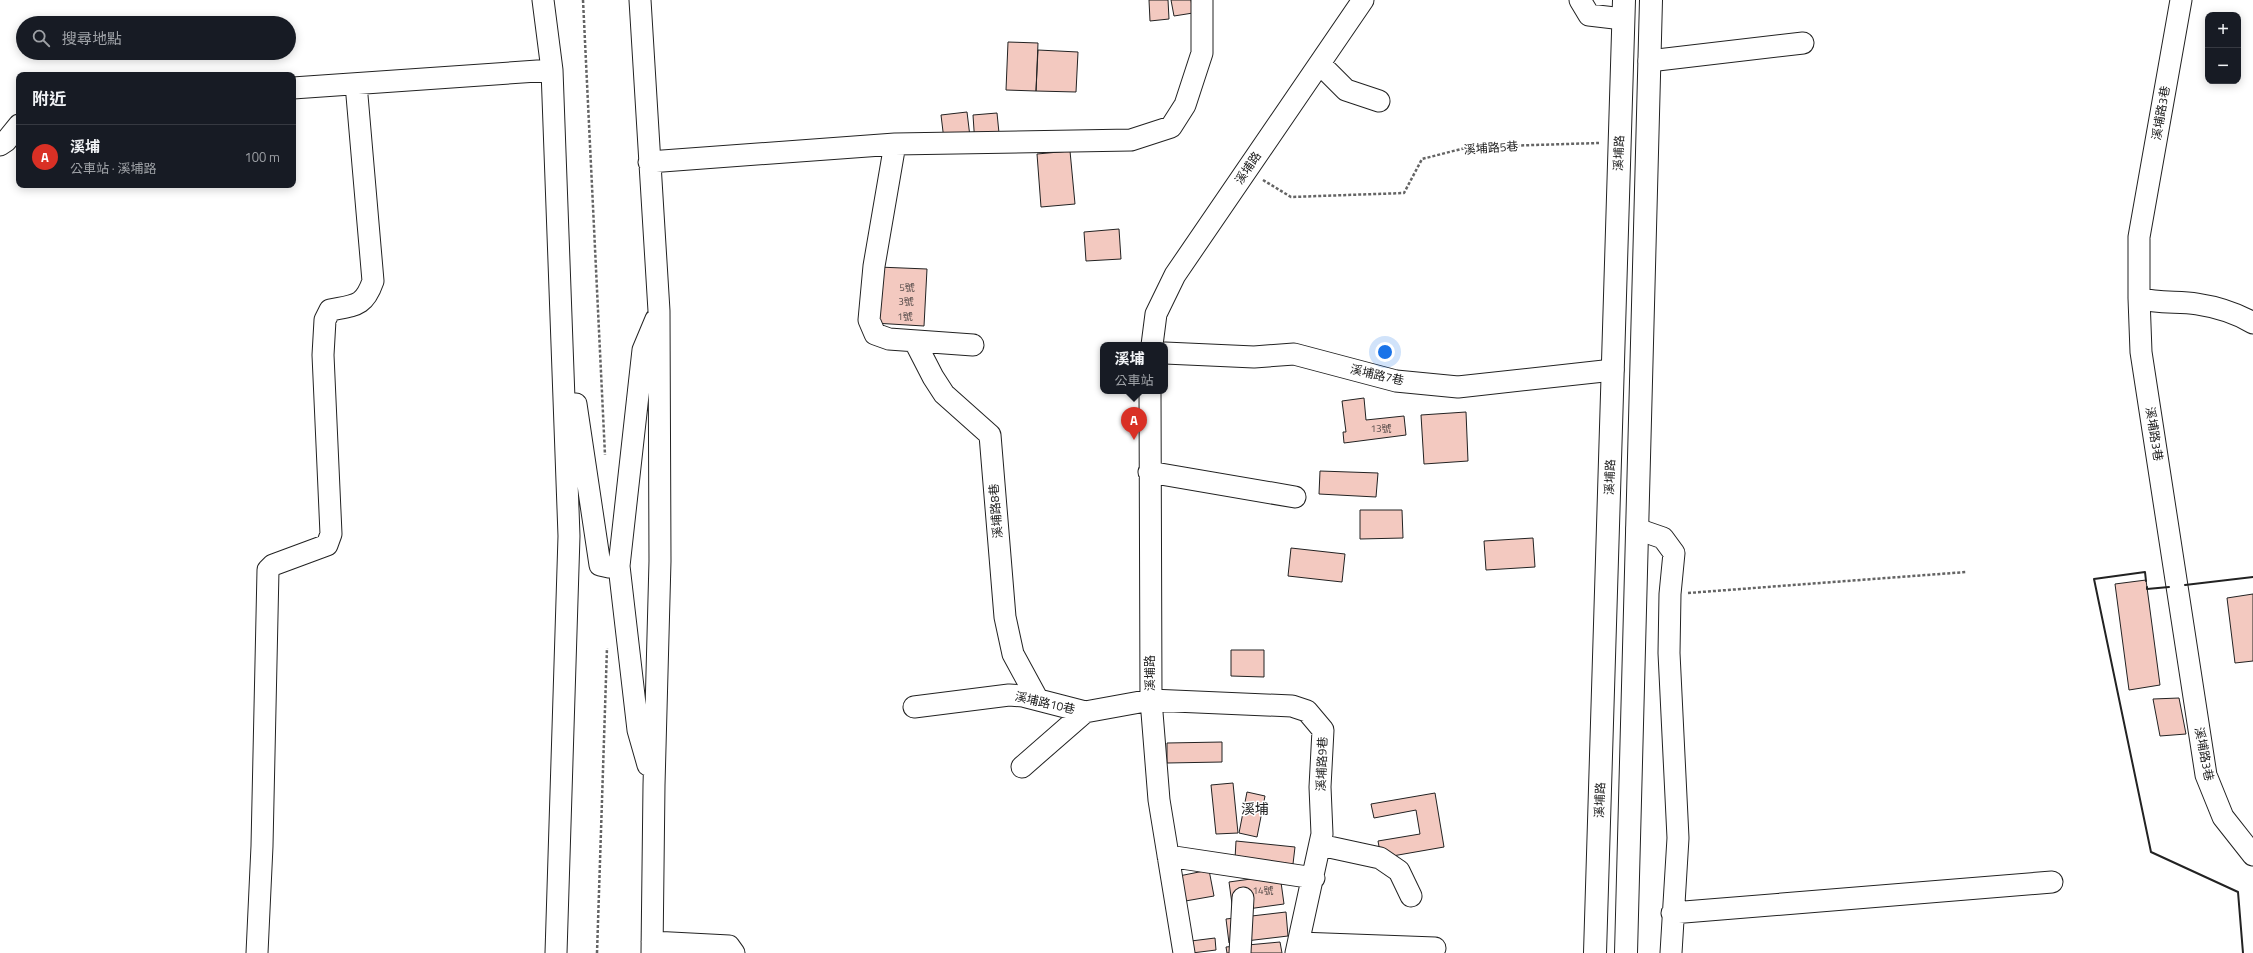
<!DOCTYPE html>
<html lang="zh-TW">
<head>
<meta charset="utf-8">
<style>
	:root { --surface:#171b24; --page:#242831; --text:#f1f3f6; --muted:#9ea1a6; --line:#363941; --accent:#d93025 }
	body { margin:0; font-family:"Titillium Web","Noto Sans TC",sans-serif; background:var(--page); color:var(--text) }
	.controls { position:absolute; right:12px; top:12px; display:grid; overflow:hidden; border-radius:8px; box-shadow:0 2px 10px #0003 }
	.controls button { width:36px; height:36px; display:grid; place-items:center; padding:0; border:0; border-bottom:1px solid var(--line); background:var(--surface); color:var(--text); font:20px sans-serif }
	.you { position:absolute; left:1385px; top:352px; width:14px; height:14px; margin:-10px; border:3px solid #fff; border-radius:50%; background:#1a73e8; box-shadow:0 0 0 6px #1a73e833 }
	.badge { display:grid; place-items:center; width:26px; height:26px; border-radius:50%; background:var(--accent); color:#fff; font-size:13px; font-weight:700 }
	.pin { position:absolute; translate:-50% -33px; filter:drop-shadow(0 1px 2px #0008) }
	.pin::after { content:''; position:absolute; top:21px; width:14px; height:12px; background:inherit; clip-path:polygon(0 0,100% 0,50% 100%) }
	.popup { position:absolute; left:1100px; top:342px; width:68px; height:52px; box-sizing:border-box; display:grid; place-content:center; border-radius:8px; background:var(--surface); filter:drop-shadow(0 1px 3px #0005); font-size:13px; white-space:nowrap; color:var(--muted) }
	.popup b { font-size:15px; color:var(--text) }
	.popup::after { content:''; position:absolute; left:50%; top:100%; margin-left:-8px; border:8px solid transparent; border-top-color:var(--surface) }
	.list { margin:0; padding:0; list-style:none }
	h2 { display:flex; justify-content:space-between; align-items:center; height:52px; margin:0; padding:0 16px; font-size:17px }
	h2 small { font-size:13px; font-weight:400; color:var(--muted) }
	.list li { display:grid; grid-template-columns:26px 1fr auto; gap:12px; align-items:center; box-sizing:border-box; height:64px; padding:0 16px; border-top:1px solid var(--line) }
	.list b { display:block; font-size:15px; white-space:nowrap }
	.list p { margin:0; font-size:13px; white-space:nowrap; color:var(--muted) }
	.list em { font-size:13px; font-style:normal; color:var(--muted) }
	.icon { flex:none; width:22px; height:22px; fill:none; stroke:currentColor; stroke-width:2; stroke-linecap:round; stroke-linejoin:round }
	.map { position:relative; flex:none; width:2253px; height:953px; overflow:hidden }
	.search { position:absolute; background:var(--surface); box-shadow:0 2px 10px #0003; left:16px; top:16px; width:280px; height:44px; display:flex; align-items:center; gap:10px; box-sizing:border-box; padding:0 14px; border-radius:22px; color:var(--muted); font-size:15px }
	.panel { position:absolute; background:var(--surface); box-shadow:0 2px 10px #0003; left:16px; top:72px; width:280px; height:116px; border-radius:8px }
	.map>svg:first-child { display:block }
	.building { fill:#f3c9c0; stroke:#222 }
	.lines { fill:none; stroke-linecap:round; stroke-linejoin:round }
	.minor-casing { stroke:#222; stroke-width:23 }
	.major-casing { stroke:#222; stroke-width:24 }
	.path { stroke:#646464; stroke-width:2.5; stroke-dasharray:3 2; stroke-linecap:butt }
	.minor { stroke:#fff; stroke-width:21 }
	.major { stroke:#fff; stroke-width:22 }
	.wall { stroke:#222; stroke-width:2 }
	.labels { text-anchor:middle; stroke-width:3; stroke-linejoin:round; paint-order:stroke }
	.number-label { font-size:10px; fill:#564c4a }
	.street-label { font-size:12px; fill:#222; stroke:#fff }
	.quarter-label { font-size:14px; fill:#222; stroke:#fff }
</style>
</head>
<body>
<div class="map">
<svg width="2253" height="953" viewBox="0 0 2253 953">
	<rect width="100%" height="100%" fill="#fff"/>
	<path class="building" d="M1149,0h19l1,19 -19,2z
		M1171,0h20l2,13 -19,3z
		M1008,42l30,1 -2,48 -30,-1z
		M1038,50l40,2 -2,40 -40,-1z
		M967,112l4,33 -26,3 -4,-33z
		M997,113l3,30 -25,2 -2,-30z
		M1070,151l5,53 -34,3 -4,-53z
		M1119,229l2,30 -35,2 -2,-29z
		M878,267l49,2 -3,57 -50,-3z
		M1364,398l2,22 38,-4 2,19 -62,8 -1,-11h3l-4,-31z
		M1466,412l2,49 -44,3 -3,-49z
		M1320,471l58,2 -2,24 -57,-3z
		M1360,510h42l1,28 -43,1z
		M1533,538l2,29 -49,3 -2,-29z
		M1291,548l54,6 -3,28 -54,-6z
		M2146,580l14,105 -31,5 -14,-106z
		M2253,594v67l-18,2 -8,-65z
		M1231,650h33v27l-33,-1z
		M2179,698l7,36 -26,2 -7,-37z
		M1222,742v20l-55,1v-20z
		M1233,783l5,50 -22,1 -5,-49z
		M1247,792l18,4 -8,41 -18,-4z
		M1435,793l9,54 -63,11 -3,-17 42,-7 -4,-24 -42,8 -3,-14z
		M1236,841l59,6 -2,17 -58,-5z
		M1209,870l5,26 -40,7 -5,-25z
		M1280,875l4,29 -51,7 -4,-29z
		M1286,912l2,24 -59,7 -3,-24z
		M1215,938l1,12 -24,3 -1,-12z
		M1280,942l2,11h-55l-1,-6z"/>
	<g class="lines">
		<defs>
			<path id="minor" d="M543,0l9,70 17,466 -13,417
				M640,0l19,311 1,250 -6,224 -2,168
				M1580,0l9,15 34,4
				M2181,0l-42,237v61l2,54 65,423 17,42 30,38
				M1649,61l154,-18
				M1320,64l26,26 33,11
				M293,88l259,-18
				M895,144l-21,122 -5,54 6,14 14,5 84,6
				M0,145l6,-4 13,-16
				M649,162l246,-18 236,-4 40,-13 14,-22 17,-52v-53
				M2139,298c19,6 39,3 58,6 20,3 39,9 56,19
				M915,342l18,35 11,17 46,41 15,182 8,37 25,46
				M1152,345l4,-31 19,-39 188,-275
				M1165,353l89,4 40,-3 102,27 62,6 155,-17
				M1150,391l1,309 8,100 25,153
				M576,404l24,161 9,2 10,-1
				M1149,472l146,25
				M1637,529l26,9 11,15 -4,41 -1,59 9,185 -7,115
				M914,707l95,-12 14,1 62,16 66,-12 141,6 15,5 16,19 -3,57 2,47 -26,119
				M648,765l-10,-35 -19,-164 24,-216 13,-31
				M1022,767l63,-55
				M1320,845l60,13 19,13 12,25
				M1168,856l146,22
				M1672,913l380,-31
				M652,942l77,4 5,7
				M1299,943l136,5
				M257,953l5,-107 6,-276 5,-5 54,-20 4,-11 -8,-179 2,-35 5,-10c25,-5 34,-3 43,-29l-17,-197
				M1240,953l3,-55"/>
			<path id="major" d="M1595,953l29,-953
				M1626,953l25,-953"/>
		</defs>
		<use href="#minor" class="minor-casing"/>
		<use href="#major" class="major-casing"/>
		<path class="path" d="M583,0l22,455
			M1263,180l28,17 113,-4 18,-34 47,-12 130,-4
			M1688,593l278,-21
			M597,953l10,-305"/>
		<use href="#minor" class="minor"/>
		<use href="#major" class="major"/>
		<path class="wall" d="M2146,581l-1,-9 -51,7 57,273 87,40 5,61
			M2185,585l68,-8
			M2147,587v2l22,-2"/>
	</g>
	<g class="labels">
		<g class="number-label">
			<text x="907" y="291">5號</text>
			<text x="906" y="305">3號</text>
			<text x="905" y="320">1號</text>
			<text x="1381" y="432">13號</text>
			<text x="1263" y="894">14號</text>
		</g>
		<g class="street-label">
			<text transform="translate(2161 113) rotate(-80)" y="4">溪埔路3巷</text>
			<text transform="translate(1491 148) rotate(-4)" y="4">溪埔路5巷</text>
			<text transform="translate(1619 153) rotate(-88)" y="4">溪埔路</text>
			<text transform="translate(1248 168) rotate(-56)" y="4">溪埔路</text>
			<text transform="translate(1377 375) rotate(13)" y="4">溪埔路7巷</text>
			<text transform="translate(2154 434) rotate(81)" y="4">溪埔路3巷</text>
			<text transform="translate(1610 477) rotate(-88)" y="4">溪埔路</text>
			<text transform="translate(996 511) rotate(-95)" y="4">溪埔路8巷</text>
			<text transform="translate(1150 673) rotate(-90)" y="4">溪埔路</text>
			<text transform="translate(1045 703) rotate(13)" y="4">溪埔路10巷</text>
			<text transform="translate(2204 754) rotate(79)" y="4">溪埔路3巷</text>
			<text transform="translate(1322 764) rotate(-88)" y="4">溪埔路9巷</text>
			<text transform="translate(1600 800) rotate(-88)" y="4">溪埔路</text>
		</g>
		<g class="quarter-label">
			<text x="1255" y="814">溪埔</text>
		</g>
	</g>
</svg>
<div class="controls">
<button>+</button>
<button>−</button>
</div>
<div class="you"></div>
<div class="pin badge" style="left:1134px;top:440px">A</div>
<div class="popup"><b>溪埔</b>公車站</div>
<div class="search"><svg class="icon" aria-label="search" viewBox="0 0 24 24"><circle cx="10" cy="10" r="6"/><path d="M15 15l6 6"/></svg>搜尋地點</div>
<section class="panel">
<h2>附近<small></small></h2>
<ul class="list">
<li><span class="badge">A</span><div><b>溪埔</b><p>公車站 · 溪埔路</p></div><em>100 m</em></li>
</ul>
</section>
</div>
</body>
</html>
